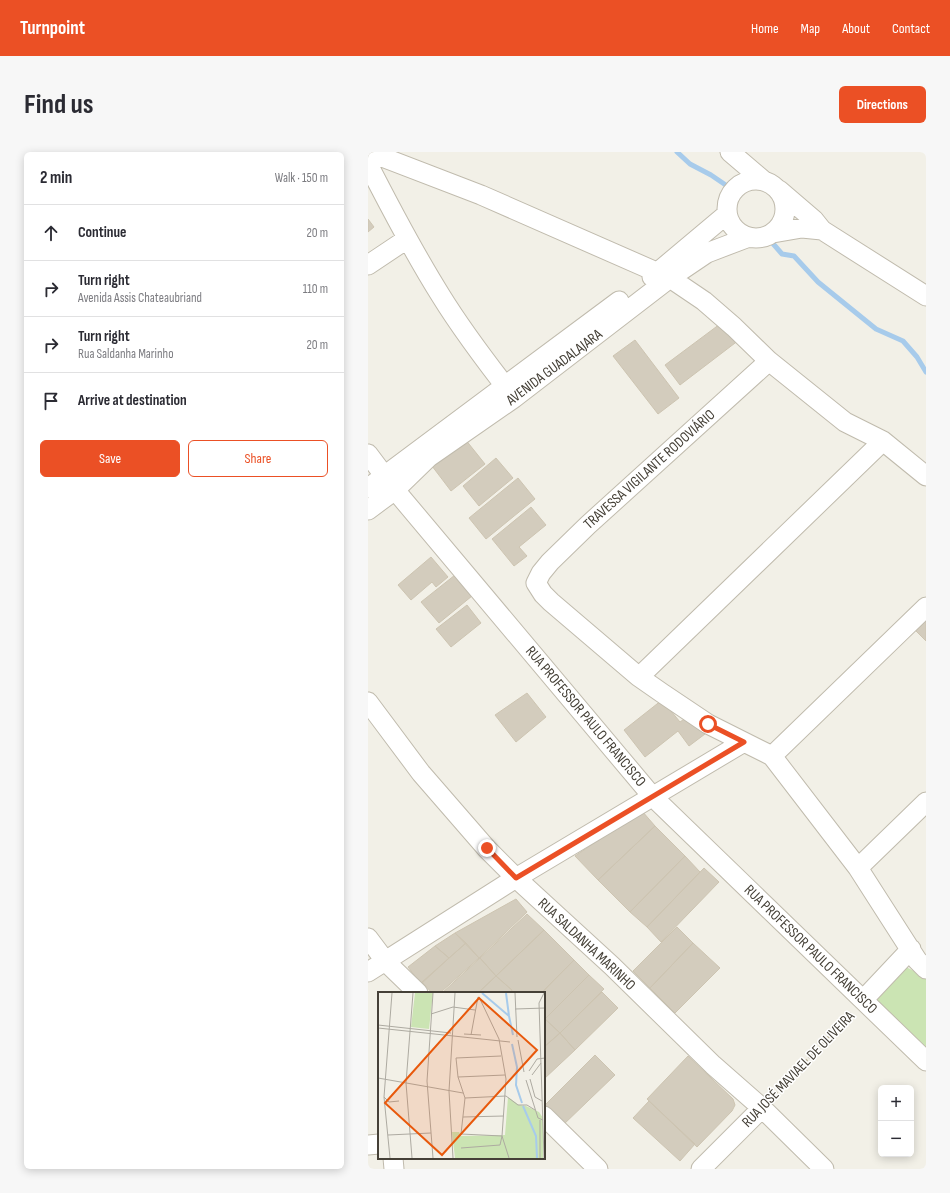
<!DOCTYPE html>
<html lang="en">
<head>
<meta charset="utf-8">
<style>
	:root { --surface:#fff; --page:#f7f7f7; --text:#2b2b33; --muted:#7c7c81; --line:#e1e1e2; --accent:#eb5025 }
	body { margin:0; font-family:"Sofia Sans Condensed",sans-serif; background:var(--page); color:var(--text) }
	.controls { position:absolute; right:12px; bottom:12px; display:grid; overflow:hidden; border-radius:6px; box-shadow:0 2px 10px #0003 }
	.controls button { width:36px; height:36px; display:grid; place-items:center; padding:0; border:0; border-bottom:1px solid var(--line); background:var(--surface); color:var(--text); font:20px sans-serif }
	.stop { position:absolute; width:12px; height:12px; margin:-9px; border:3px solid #eb5025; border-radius:50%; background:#fff }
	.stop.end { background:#eb5025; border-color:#fff; box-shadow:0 1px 4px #0008 }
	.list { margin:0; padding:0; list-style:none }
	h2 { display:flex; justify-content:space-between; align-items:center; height:52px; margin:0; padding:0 16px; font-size:17px }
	h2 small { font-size:13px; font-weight:400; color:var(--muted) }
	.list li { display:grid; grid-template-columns:26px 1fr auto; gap:12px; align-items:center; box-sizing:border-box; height:56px; padding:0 16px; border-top:1px solid var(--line) }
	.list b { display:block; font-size:15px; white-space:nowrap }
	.list p { margin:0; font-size:13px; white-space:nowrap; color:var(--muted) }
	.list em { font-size:13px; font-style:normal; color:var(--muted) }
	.actions { display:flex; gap:8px; padding:12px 16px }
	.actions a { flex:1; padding:9px 0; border:1px solid var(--accent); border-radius:6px; text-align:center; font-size:14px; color:var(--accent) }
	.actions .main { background:var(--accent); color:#fff }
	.icon { flex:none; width:22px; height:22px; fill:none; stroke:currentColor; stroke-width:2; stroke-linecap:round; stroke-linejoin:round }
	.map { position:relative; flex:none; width:558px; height:1017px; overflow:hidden; border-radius:6px }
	header { display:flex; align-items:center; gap:24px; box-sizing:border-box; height:56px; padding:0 20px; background:var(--accent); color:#fff }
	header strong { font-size:19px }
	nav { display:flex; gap:22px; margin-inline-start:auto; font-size:14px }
	.intro { display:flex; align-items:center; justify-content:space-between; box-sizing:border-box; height:96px; padding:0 24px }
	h1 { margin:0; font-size:28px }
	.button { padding:10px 18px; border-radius:6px; background:var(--accent); color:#fff; font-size:14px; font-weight:700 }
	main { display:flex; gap:24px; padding:0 24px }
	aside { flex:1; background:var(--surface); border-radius:6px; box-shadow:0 2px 10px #0003 }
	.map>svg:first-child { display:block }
	.green { fill:#cbe4b3 }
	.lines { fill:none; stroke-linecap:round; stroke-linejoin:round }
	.stream { stroke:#a7cbeb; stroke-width:5 }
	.building { fill:#d3ccbd; stroke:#cdc4b1 }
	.minor-casing { stroke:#c0bbad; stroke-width:21 }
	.path { stroke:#beb49d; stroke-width:2.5; stroke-dasharray:2 2; stroke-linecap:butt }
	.minor { stroke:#fff; stroke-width:19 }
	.route { stroke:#eb5025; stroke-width:5 }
	.labels { text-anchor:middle; stroke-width:3; stroke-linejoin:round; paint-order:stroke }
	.street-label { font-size:15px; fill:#454037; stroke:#fff }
	.inset-river { fill:none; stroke:#a7cbeb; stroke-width:2 }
	.inset-road { fill:none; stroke:#adaaa1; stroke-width:1 }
	.view { fill:#e8590c; fill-opacity:0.15; stroke:#e8590c; stroke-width:2 }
	.inset-edge { fill:none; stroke:#454037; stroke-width:2 }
</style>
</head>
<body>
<header>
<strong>Turnpoint</strong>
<nav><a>Home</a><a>Map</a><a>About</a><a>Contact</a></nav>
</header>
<div class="intro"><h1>Find us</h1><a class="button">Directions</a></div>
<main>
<aside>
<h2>2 min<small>Walk · 150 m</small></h2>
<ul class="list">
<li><svg class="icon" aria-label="ahead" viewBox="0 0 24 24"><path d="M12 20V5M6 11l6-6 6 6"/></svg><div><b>Continue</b></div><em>20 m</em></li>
<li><svg class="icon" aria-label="right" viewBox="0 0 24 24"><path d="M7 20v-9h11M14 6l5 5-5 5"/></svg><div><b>Turn right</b><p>Avenida Assis Chateaubriand</p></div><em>110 m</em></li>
<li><svg class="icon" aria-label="right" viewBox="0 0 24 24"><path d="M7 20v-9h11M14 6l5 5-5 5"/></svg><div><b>Turn right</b><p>Rua Saldanha Marinho</p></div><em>20 m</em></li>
<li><svg class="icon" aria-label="arrive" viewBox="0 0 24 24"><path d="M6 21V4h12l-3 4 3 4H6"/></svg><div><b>Arrive at destination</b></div></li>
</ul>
<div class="actions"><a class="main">Save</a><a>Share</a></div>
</aside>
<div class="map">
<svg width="558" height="1017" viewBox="0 0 558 1017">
	<rect width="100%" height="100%" fill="#f2f0e7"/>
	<path class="green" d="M538,815l20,10v72l-56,-50z"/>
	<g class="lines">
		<path class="stream" d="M309,0l13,12 21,11 22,15
			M401,87l13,15 12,2 24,26 58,47 27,12 14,16 9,15"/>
	</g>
	<path class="building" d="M0,67l6,8 -6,5z
		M356,169l15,19 -59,45 -15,-20z
		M267,188l44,58 -21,16 -45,-58z
		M97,287l20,25 -34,27 -19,-25z
		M128,306l17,20 -34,28 -16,-20z
		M150,326l17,21 -49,40 -17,-21z
		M163,355l15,18 -27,22 8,9 -13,10 -22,-27z
		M63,405l17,20 -12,10 -4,-5 -21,18 -13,-15z
		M87,423l17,21 -33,27 -18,-21z
		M99,453l14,18 -30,24 -15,-18z
		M558,460v29l-15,-15z
		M159,541l19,24 -30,25 -21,-27z
		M294,548l18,22 10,-7 15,19 -16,12 -11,-15 -33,26 -21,-27z
		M274,659l13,15 -57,54 -23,-24z
		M287,674l30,30 -55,56 -32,-32z
		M317,704l15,16 -53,55 -17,-15z
		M336,716l15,14 -58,60 -14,-15z
		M148,747l11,13 -48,46 -24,-25z
		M159,762l17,16 -48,46 -16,-18z
		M309,775l16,16 -43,45 -17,-17z
		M176,778l30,30 -33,33h-26l-19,-17z
		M87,781l11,10 -17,15 -14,-12z
		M98,791l13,15 -39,35h-8l-10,-11z
		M325,791l27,25 -45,45 -25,-25z
		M67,794l14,12 -28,26 -13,-17z
		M112,806l16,18 -18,17h-36z
		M206,808l15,15 -44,44 -1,-26h-2z
		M221,823l15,14 -44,44 -15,-14z
		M128,824l16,14 -3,3h-31z
		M234,840l16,16 -43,42 -15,-17z
		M177,867l15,14 -16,14v-27z
		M192,881l15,17 -31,29v-32z
		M227,903l20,20 -53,51 -18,-18v-2z
		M320,904l45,43 2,6 -3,6 -35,36 -50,-48z
		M281,949l46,43 -15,17 -47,-43z"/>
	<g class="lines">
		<defs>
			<path id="minor" d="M1,0l112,43 189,83 34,23 30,26 35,34 76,61 38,19 43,35
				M362,0l34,29
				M0,12c23,45 46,89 73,132 21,34 46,67 71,99
				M359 57a29 29 0 1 1 58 0a29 29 0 1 1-58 0Z
				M411,38l35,30 8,10 104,66
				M405,81l29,-5 20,2
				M0,113l39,-26
				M284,125l75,-63
				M401,209l-181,164 -38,37 -9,11 -5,10 7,11 8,8 88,75 23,16 46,31 64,32 86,112 59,92 9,9
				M0,302l27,36 257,306 274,265
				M0,336l251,-187
				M0,358l27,-20 34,-33 85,-59 156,-120 37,-25 42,-16
				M271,525l244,-236
				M0,550l53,71 66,76 29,29 96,88 101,99 49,43 62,61
				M404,604l154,-149
				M490,716l68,-66
				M0,786l18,24 32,31
				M0,820l148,-94 228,-136
				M495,848l48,-51
				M176,964l54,53
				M0,993l11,-1
				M25,1006l1,11
				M333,1017l61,-61"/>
		</defs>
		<use href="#minor" class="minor-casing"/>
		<path class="path" d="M405,944l79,-84"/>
		<use href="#minor" class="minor"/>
	</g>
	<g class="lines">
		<path class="route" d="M119,696l29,30 228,-136 -36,-18"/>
	</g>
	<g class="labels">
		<g class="street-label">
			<text transform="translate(186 215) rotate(-37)" y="5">AVENIDA GUADALAJARA</text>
			<text transform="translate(281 317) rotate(-42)" y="5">TRAVESSA VIGILANTE RODOVIÁRIO</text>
			<text transform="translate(218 564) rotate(50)" y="5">RUA PROFESSOR PAULO FRANCISCO</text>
			<text transform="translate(219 792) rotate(43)" y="5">RUA SALDANHA MARINHO</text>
			<text transform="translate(443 797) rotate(44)" y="5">RUA PROFESSOR PAULO FRANCISCO</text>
			<text transform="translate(430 917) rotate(-46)" y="5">RUA JOSÉ MAVIAEL DE OLIVEIRA</text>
		</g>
	</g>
	<g transform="translate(10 840)">
		<rect width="167" height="167" fill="#f2f0e7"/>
		<path d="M37,1h18l-4,36 -18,-2zM130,105l11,8 7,1 13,6 4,6v40h-88l-3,-26h7l2,4 44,-1z" fill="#cbe4b3"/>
		<path class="inset-river" d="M104,1l27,23 4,19M128,1l3,23M134,52l5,23 -1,18 6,18M145,114l13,30 1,22"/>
		<path class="inset-road" d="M137,1l2,44M166,1l-5,10 5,155M137,17l30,-1M53,22l22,-7 22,3M0,33l73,8M0,36l132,14M86,42l17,1M93,43l7,-38M140,48l6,32M123,64l-45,2 2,19 7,21 -4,36 41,2 7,22M151,79l8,-12 8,-1M154,83l9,-12M80,85l47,-2M0,86l85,15M152,87l5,18 7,4M148,88l12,38 5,2M6,105l5,5 10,-1M87,106l41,-2 12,9h9l8,5M85,125l41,-1M162,128v38M10,143l43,-2M83,156l39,-3 2,-9 4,-57 -7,-40 -20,-42M12,166l-6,-61 8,-104M34,166l-6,-75 7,-90M55,166l-6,-77 6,-88M75,166l-4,-67 6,-98"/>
		<path class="view" d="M101,6l58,52 -95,105 -57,-52z"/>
		<rect width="167" height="167" class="inset-edge"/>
	</g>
</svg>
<div class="controls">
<button>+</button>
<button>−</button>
</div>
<div class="stop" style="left:340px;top:572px"></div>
<div class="stop end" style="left:119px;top:696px"></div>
</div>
</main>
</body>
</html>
